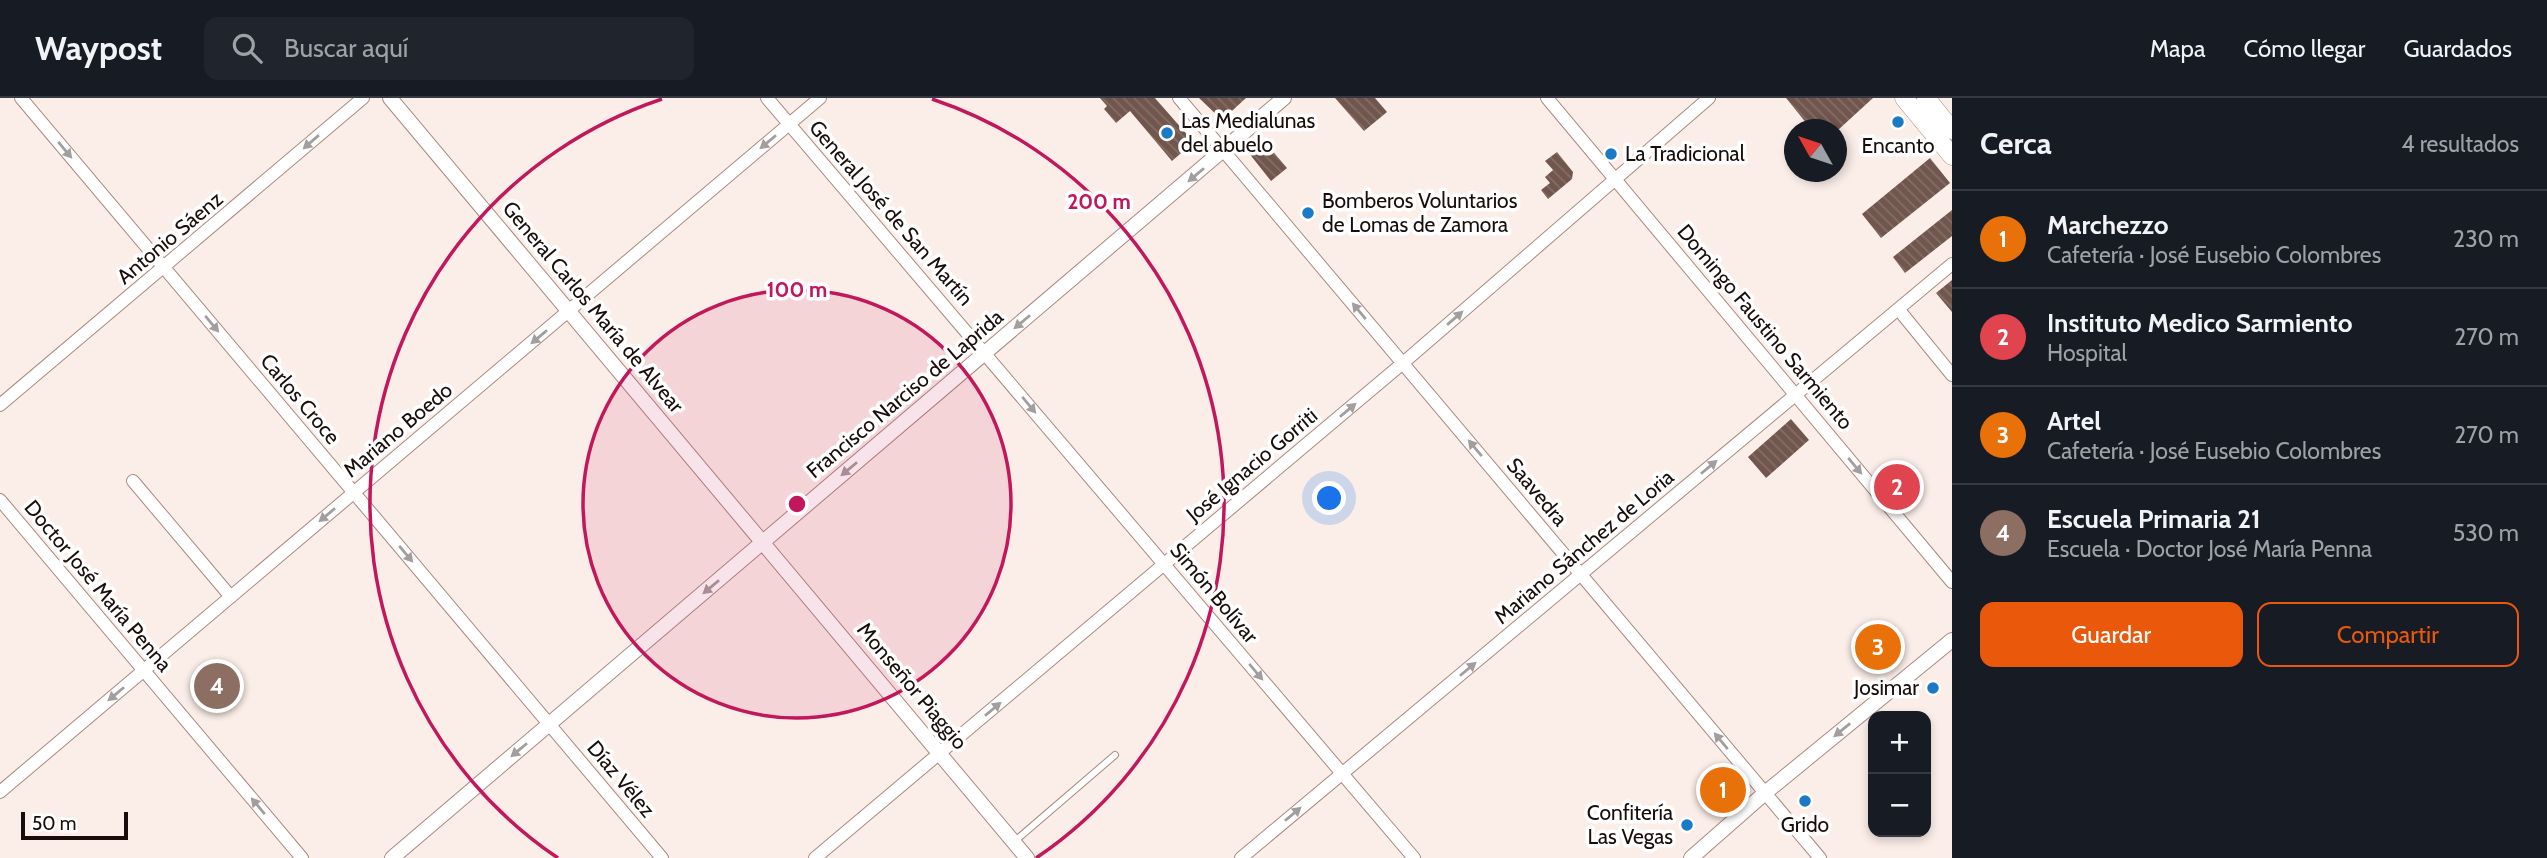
<!DOCTYPE html>
<html lang="es">
<head>
<meta charset="utf-8">
<style>
	:root { --surface:#171b24; --page:#20242c; --text:#f1f3f6; --muted:#9ea1a6; --line:#363941; --accent:#ea580c }
	body { margin:0; font-family:Cabin,sans-serif; background:var(--page); color:var(--text) }
	.controls { position:absolute; right:21px; bottom:21px; display:grid; overflow:hidden; border-radius:14px; box-shadow:0 4px 10px #0003 }
	.controls button { width:63px; height:63px; display:grid; place-items:center; padding:0; border:0; border-bottom:2px solid var(--line); background:var(--surface); color:var(--text); font:35px sans-serif }
	.compass { position:absolute; left:1784px; top:21px; width:63px; height:63px; border-radius:50%; background:var(--surface); box-shadow:0 4px 10px #0003; rotate:310deg }
	.scale { position:absolute; left:21px; bottom:18px; width:107px; box-sizing:border-box; padding-left:7px; border:4px solid #180d0a; border-top:0; font-size:19px; line-height:24px; white-space:nowrap; color:#180d0a; -webkit-text-stroke:5px #fff; paint-order:stroke }
	.you { position:absolute; left:1330px; top:401px; width:24px; height:24px; margin:-18px; border:5px solid #fff; border-radius:50%; background:#1a73e8; box-shadow:0 0 0 10px #1a73e833 }
	.badge { display:grid; place-items:center; width:46px; height:46px; border-radius:50%; background:var(--accent); color:#fff; font-size:23px; font-weight:700 }
	.pin { position:absolute; translate:-50% -50%; border:4px solid #fff; box-shadow:0 2px 7px #0006 }
	.list { margin:0; padding:0; list-style:none }
	h2 { display:flex; justify-content:space-between; align-items:center; height:91px; margin:0; padding:0 28px; font-size:30px }
	h2 small { font-size:23px; font-weight:400; color:var(--muted) }
	.list li { display:grid; grid-template-columns:46px 1fr auto; gap:21px; align-items:center; box-sizing:border-box; height:98px; padding:0 28px; border-top:2px solid var(--line) }
	.list b { display:block; font-size:26px; white-space:nowrap }
	.list p { margin:0; font-size:23px; white-space:nowrap; color:var(--muted) }
	.list em { font-size:23px; font-style:normal; color:var(--muted) }
	.actions { display:flex; gap:14px; padding:21px 28px }
	.actions a { flex:1; padding:16px 0; border:2px solid var(--accent); border-radius:14px; text-align:center; font-size:24px; color:var(--accent) }
	.actions .main { background:var(--accent); color:#fff }
	.icon { flex:none; width:38px; height:38px; fill:none; stroke:currentColor; stroke-width:2; stroke-linecap:round; stroke-linejoin:round }
	.map { position:relative; flex:none; width:1952px; height:760px; overflow:hidden }
	header { display:flex; align-items:center; gap:42px; box-sizing:border-box; height:98px; padding:0 35px; background:var(--surface); border-bottom:2px solid var(--line) }
	header strong { font-size:33px }
	nav { display:flex; gap:38px; margin-inline-start:auto; font-size:24px }
	.search { width:490px; height:63px; background:var(--page); display:flex; align-items:center; gap:18px; box-sizing:border-box; padding:0 24px; border-radius:14px; color:var(--muted); font-size:26px }
	main { display:flex }
	aside { flex:1; background:var(--surface) }
	.map>svg:first-child { display:block }
	.building { fill:url(#building-back-hatch) }
	.lines { fill:none; stroke-linecap:round; stroke-linejoin:round }
	.service-casing { stroke:#a88a81; stroke-width:8 }
	.minor-casing { stroke:#a88a81; stroke-width:14 }
	.tertiary-casing { stroke:#a88a81; stroke-width:16 }
	.primary-casing { stroke:#a88a81; stroke-width:19 }
	.service { stroke:#fff; stroke-width:6 }
	.minor { stroke:#fff; stroke-width:12 }
	.tertiary { stroke:#fff; stroke-width:14 }
	.primary { stroke:#fff; stroke-width:18 }
	.oneway { fill:#a39e9d }
	.ring { fill:none; stroke:#c2185b; stroke-width:3.5 }
	.poi-dot { fill:#1b7ac6; stroke:#fff; stroke-width:2.5 }
	.labels { text-anchor:middle; stroke-width:7; stroke-linejoin:round; paint-order:stroke }
	.poi-label { font-size:21px; fill:#180d0a; stroke:#fff; text-anchor:start }
	.street-label { font-size:21px; fill:#180d0a; stroke:#fff }
	.centre { fill:#c2185b; stroke:#fff; stroke-width:3.5 }
	.ring-label { font-size:21px; text-anchor:middle; font-weight:bold; fill:#c2185b; stroke:#fff; stroke-width:7; stroke-linejoin:round; paint-order:stroke }
</style>
</head>
<body>
<header>
<strong>Waypost</strong>
<div class="search"><svg class="icon" aria-label="search" viewBox="0 0 24 24"><circle cx="10" cy="10" r="6"/><path d="M15 15l6 6"/></svg>Buscar aquí</div>
<nav><a>Mapa</a><a>Cómo llegar</a><a>Guardados</a></nav>
</header>
<main>
<div class="map">
<svg width="1952" height="760" viewBox="0 0 1952 760">
	<defs>
		<pattern id="building-back-hatch" width="6" height="6" patternUnits="userSpaceOnUse" patternTransform="scale(1.75)"><rect width="6" height="6" fill="#71564d"/><path d="M-1 5l2 2M0 0l6 6M5-1l2 2" fill="none" stroke="#836e67"/></pattern>
	</defs>
	<rect width="100%" height="100%" fill="#fbeee9"/>
	<path class="building" d="M1100,0h55l35,40 -2,9 -16,14 -42,-50 -14,12 -12,-14 3,-3z
		M1199,0h47l-24,22z
		M1335,0h40l12,14 -23,19z
		M1786,0h87l-35,32h-26z
		M1259,37l28,33 -16,13 -23,-29 1,-8z
		M1557,54l16,20 -1,7 -24,20 -7,-9 9,-7 -5,-6 8,-7 -8,-9z
		M1930,60l20,25 -69,55 -19,-24z
		M1952,112v26l-47,37 -12,-16z
		M1952,182v32l-16,-19z
		M1791,321l18,21 -43,38 -18,-21z"/>
	<g class="lines">
		<defs>
			<path id="service" d="M1015,743l100,-86"/>
			<path id="minor" d="M21,0l641,760
				M767,0l647,760
				M1179,0l641,760
				M1547,0l405,484
				M1899,212l53,65
				M0,307l363,-307
				M133,383l98,116
				M0,402l302,358
				M0,694l820,-694
				M815,760l588,-495 306,-265
				M1241,760l711,-594"/>
			<path id="tertiary" d="M390,0l637,760
				M392,760l892,-760
				M1691,760l74,-65 187,-153"/>
			<path id="primary" d="M1904,0l48,58
				M1926,0l26,32"/>
		</defs>
		<use href="#service" class="service-casing"/>
		<use href="#minor" class="minor-casing"/>
		<use href="#tertiary" class="tertiary-casing"/>
		<use href="#primary" class="primary-casing"/>
		<use href="#service" class="service"/>
		<use href="#minor" class="minor"/>
		<use href="#tertiary" class="tertiary"/>
		<use href="#primary" class="primary"/>
	</g>
	<defs><path id="oneway-solid" d="M-6-.8H1V-3.2L6.5 0L1 3.2V.8H-6Z" transform="scale(1.75)"/></defs>
	<g class="oneway">
		<use href="#oneway-solid" transform="translate(311 44) rotate(139)"/>
		<use href="#oneway-solid" transform="translate(768 44) rotate(140)"/>
		<use href="#oneway-solid" transform="translate(65 52) rotate(50)"/>
		<use href="#oneway-solid" transform="translate(1196 77) rotate(140)"/>
		<use href="#oneway-solid" transform="translate(1359 213) rotate(-130)"/>
		<use href="#oneway-solid" transform="translate(1455 220) rotate(-41)"/>
		<use href="#oneway-solid" transform="translate(1022 224) rotate(140)"/>
		<use href="#oneway-solid" transform="translate(212 226) rotate(50)"/>
		<use href="#oneway-solid" transform="translate(539 239) rotate(140)"/>
		<use href="#oneway-solid" transform="translate(1029 307) rotate(50)"/>
		<use href="#oneway-solid" transform="translate(1348 312) rotate(-40)"/>
		<use href="#oneway-solid" transform="translate(1475 350) rotate(-130)"/>
		<use href="#oneway-solid" transform="translate(1855 368) rotate(50)"/>
		<use href="#oneway-solid" transform="translate(1709 369) rotate(-40)"/>
		<use href="#oneway-solid" transform="translate(849 371) rotate(140)"/>
		<use href="#oneway-solid" transform="translate(327 417) rotate(140)"/>
		<use href="#oneway-solid" transform="translate(406 456) rotate(50)"/>
		<use href="#oneway-solid" transform="translate(711 489) rotate(140)"/>
		<use href="#oneway-solid" transform="translate(1468 571) rotate(-40)"/>
		<use href="#oneway-solid" transform="translate(1256 574) rotate(50)"/>
		<use href="#oneway-solid" transform="translate(116 596) rotate(140)"/>
		<use href="#oneway-solid" transform="translate(993 611) rotate(-40)"/>
		<use href="#oneway-solid" transform="translate(1842 632) rotate(141)"/>
		<use href="#oneway-solid" transform="translate(1721 643) rotate(-130)"/>
		<use href="#oneway-solid" transform="translate(519 652) rotate(140)"/>
		<use href="#oneway-solid" transform="translate(258 708) rotate(-130)"/>
		<use href="#oneway-solid" transform="translate(1293 716) rotate(-40)"/>
	</g>
	<circle cx="797" cy="406" r="214" fill="#c2185b" fill-opacity=".12"/>
	<g class="ring">
		<circle cx="797" cy="406" r="214"/>
		<path d="M558 760A427 427 0 0 1 662 1M932 1A427 427 0 0 1 1036 760"/>
	</g>
	<g class="poi-dot">
		<circle cx="1898" cy="24" r="7"/>
		<circle cx="1167" cy="35" r="7"/>
		<circle cx="1611" cy="56" r="7"/>
		<circle cx="1308" cy="115" r="7"/>
		<circle cx="1933" cy="590" r="7"/>
		<circle cx="1805" cy="703" r="7"/>
		<circle cx="1687" cy="727" r="7"/>
	</g>
	<g class="labels">
		<g class="poi-label">
			<text x="1181" y="30">Las Medialunas<tspan x="1181" dy="24">del abuelo</tspan></text>
			<text x="1898" y="55" text-anchor="middle">Encanto</text>
			<text x="1625" y="63">La Tradicional</text>
			<text x="1322" y="110">Bomberos Voluntarios<tspan x="1322" dy="24">de Lomas de Zamora</tspan></text>
			<text x="1919" y="597" text-anchor="end">Josimar</text>
			<text x="1673" y="722" text-anchor="end">Confitería<tspan x="1673" dy="24">Las Vegas</tspan></text>
			<text x="1805" y="734" text-anchor="middle">Grido</text>
		</g>
		<g class="street-label">
			<text transform="translate(891 115) rotate(49)" y="7">General José de San Martín</text>
			<text transform="translate(170 140) rotate(-40)" y="7">Antonio Sáenz</text>
			<text transform="translate(593 209) rotate(50)" y="7">General Carlos María de Alvear</text>
			<text transform="translate(1765 229) rotate(50)" y="7">Domingo Faustino Sarmiento</text>
			<text transform="translate(905 296) rotate(-40)" y="7">Francisco Narciso de Laprida</text>
			<text transform="translate(300 301) rotate(50)" y="7">Carlos Croce</text>
			<text transform="translate(398 332) rotate(-40)" y="7">Mariano Boedo</text>
			<text transform="translate(1252 367) rotate(-40)" y="7">José Ignacio Gorriti</text>
			<text transform="translate(1537 394) rotate(50)" y="7">Saavedra</text>
			<text transform="translate(1584 449) rotate(-40)" y="7">Mariano Sánchez de Loria</text>
			<text transform="translate(98 488) rotate(50)" y="7">Doctor José María Penna</text>
			<text transform="translate(1214 495) rotate(50)" y="7">Simón Bolívar</text>
			<text transform="translate(912 588) rotate(50)" y="7">Monseñor Piaggio</text>
			<text transform="translate(621 681) rotate(50)" y="7">Díaz Vélez</text>
		</g>
	</g>
	<circle cx="797" cy="406" r="10" class="centre"/>
	<g class="ring-label">
		<text x="1099" y="111">200 m</text>
		<text x="797" y="199">100 m</text>
	</g>
</svg>
<div class="controls">
<button>+</button>
<button>−</button>
</div>
<svg class="compass" viewBox="-18 -18 36 36"><path d="M0-13l5 13h-10z" fill="#e53935"/><path d="M0 13l5-13h-10z" fill="#9ea1a6"/></svg>
<div class="scale">50 m</div>
<div class="you"></div>
<div class="pin badge" style="left:1723px;top:692px;background:#e8710a">1</div>
<div class="pin badge" style="left:1897px;top:389px;background:#e0444e">2</div>
<div class="pin badge" style="left:1878px;top:549px;background:#e8710a">3</div>
<div class="pin badge" style="left:217px;top:588px;background:#8d6e63">4</div>
</div>
<aside>
<h2>Cerca<small>4 resultados</small></h2>
<ul class="list">
<li><span class="badge" style="background:#e8710a">1</span><div><b>Marchezzo</b><p>Cafetería · José Eusebio Colombres</p></div><em>230 m</em></li>
<li><span class="badge" style="background:#e0444e">2</span><div><b>Instituto Medico Sarmiento</b><p>Hospital</p></div><em>270 m</em></li>
<li><span class="badge" style="background:#e8710a">3</span><div><b>Artel</b><p>Cafetería · José Eusebio Colombres</p></div><em>270 m</em></li>
<li><span class="badge" style="background:#8d6e63">4</span><div><b>Escuela Primaria 21</b><p>Escuela · Doctor José María Penna</p></div><em>530 m</em></li>
</ul>
<div class="actions"><a class="main">Guardar</a><a>Compartir</a></div>
</aside>
</main>
</body>
</html>
